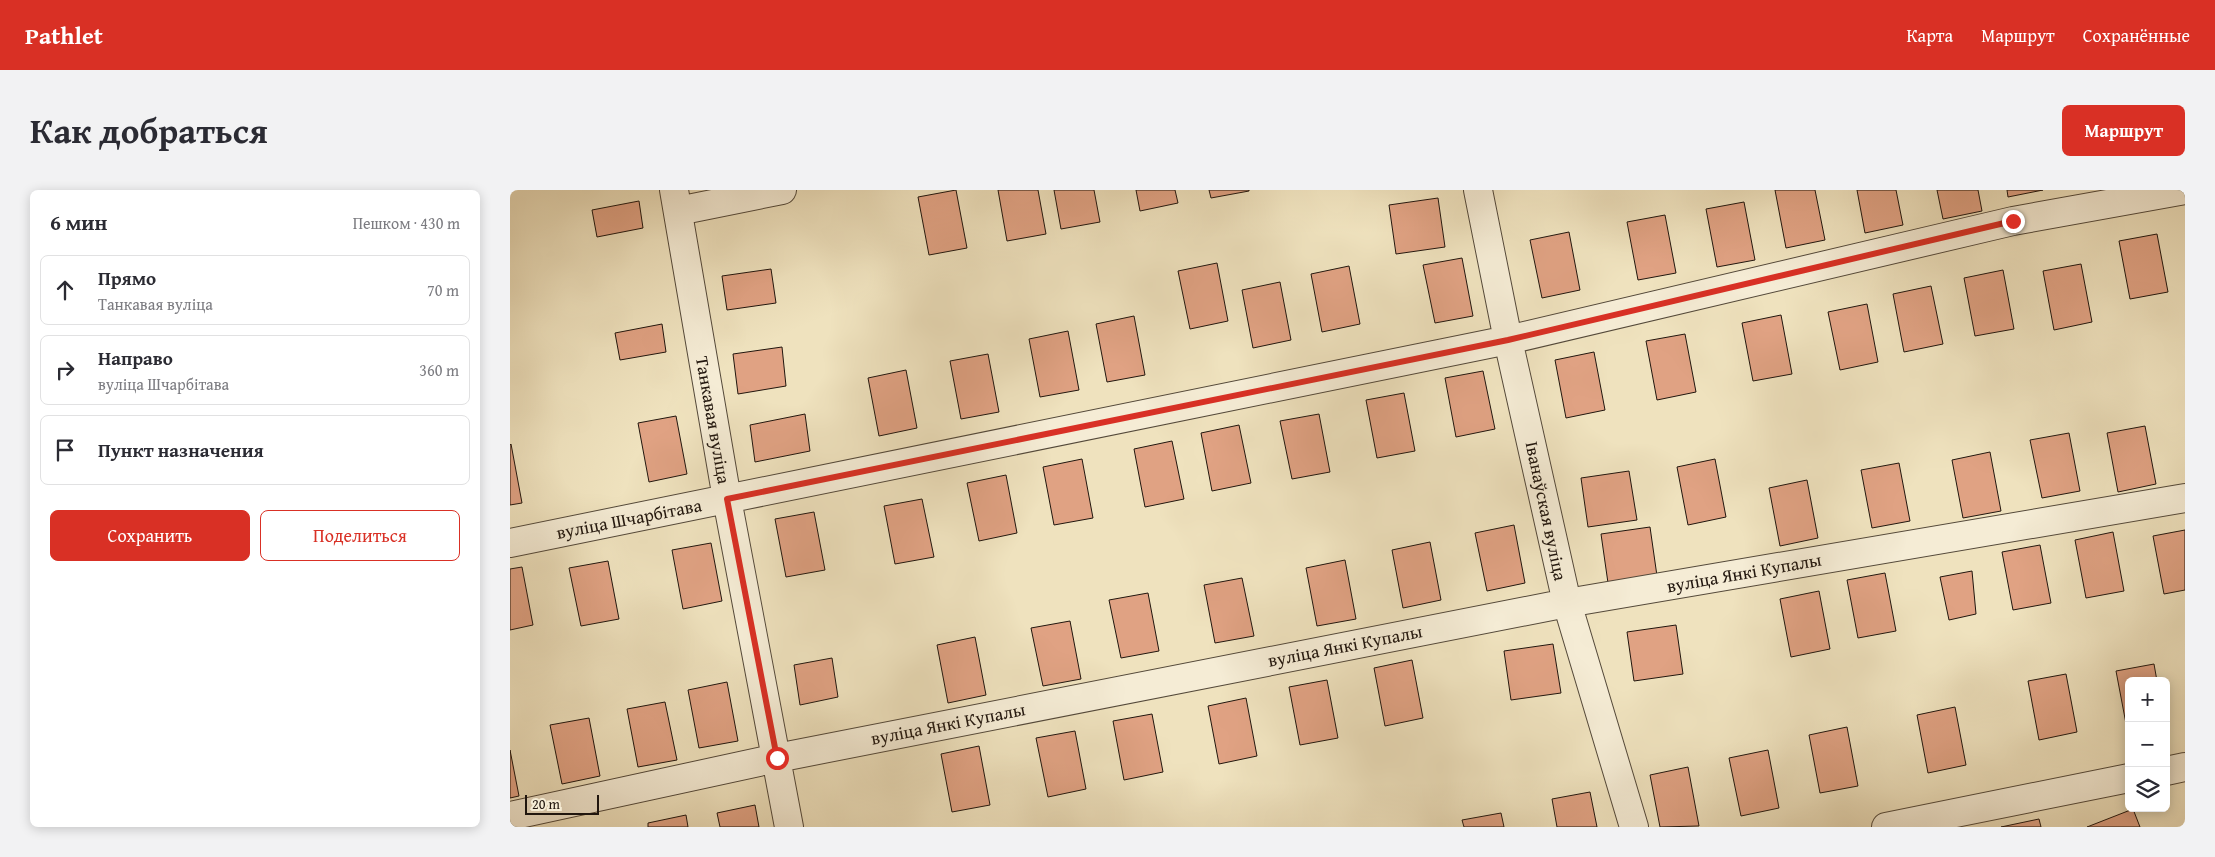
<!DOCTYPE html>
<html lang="ru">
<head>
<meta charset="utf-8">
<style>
	:root { --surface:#fff; --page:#f2f2f3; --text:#2b2b33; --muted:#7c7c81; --line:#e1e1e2; --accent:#d93025 }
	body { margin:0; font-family:"Gentium Book Plus",serif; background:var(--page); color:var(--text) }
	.controls { position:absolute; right:15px; bottom:15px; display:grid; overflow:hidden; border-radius:8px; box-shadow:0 2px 12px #0003 }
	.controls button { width:45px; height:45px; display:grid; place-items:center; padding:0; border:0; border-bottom:1px solid var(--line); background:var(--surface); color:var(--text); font:25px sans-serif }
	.scale { position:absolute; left:15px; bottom:12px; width:74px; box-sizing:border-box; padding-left:5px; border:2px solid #21160e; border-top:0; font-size:14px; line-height:18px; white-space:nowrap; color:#21160e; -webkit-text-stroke:4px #f5ecd5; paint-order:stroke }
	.stop { position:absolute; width:15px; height:15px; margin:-11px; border:4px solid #d93025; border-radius:50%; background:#fff }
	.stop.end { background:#d93025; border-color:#fff; box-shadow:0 1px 5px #0008 }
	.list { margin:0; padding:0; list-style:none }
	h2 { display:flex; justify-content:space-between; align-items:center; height:65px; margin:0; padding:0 20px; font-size:21px }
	h2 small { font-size:16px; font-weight:400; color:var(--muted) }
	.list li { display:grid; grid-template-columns:32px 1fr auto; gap:15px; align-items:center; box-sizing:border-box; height:70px; margin:0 10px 10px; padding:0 10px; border:1px solid var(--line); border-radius:8px }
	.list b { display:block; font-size:19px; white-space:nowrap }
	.list p { margin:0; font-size:16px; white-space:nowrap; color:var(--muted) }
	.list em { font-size:16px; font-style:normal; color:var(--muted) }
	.actions { display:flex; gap:10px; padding:15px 20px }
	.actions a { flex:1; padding:11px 0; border:1px solid var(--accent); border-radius:8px; text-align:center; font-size:18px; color:var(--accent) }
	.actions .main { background:var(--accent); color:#fff }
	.icon { flex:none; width:28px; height:28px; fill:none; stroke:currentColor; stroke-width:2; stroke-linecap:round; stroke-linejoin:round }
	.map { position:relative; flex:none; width:1675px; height:637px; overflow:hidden; border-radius:8px }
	header { display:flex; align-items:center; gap:30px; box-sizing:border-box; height:70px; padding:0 25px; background:var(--accent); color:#fff }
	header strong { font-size:24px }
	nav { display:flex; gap:28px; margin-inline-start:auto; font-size:18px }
	.intro { display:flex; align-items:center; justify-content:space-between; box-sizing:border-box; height:120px; padding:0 30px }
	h1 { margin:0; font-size:35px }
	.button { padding:12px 22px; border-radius:8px; background:var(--accent); color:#fff; font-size:18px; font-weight:700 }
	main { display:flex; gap:30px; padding:0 30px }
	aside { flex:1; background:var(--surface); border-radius:8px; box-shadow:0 2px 12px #0003 }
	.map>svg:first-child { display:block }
	.building { fill:#e0a283; stroke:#21160e }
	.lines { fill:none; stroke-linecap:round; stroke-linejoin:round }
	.minor-casing { stroke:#54493a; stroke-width:30 }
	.minor { stroke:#f5ecd5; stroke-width:28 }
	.route { stroke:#d93025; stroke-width:6 }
	.labels { text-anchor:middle; stroke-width:5; stroke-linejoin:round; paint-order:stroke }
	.street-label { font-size:18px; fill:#21160e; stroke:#f5ecd5 }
</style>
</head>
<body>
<header>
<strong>Pathlet</strong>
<nav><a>Карта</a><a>Маршрут</a><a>Сохранённые</a></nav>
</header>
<div class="intro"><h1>Как добраться</h1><a class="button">Маршрут</a></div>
<main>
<aside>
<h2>6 мин<small>Пешком · 430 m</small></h2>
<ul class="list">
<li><svg class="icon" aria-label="ahead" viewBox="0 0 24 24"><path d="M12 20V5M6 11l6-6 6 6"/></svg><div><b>Прямо</b><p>Танкавая вуліца</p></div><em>70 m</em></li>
<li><svg class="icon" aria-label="right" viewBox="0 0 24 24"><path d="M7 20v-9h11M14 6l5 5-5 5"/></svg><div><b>Направо</b><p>вуліца Шчарбітава</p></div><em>360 m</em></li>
<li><svg class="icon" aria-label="arrive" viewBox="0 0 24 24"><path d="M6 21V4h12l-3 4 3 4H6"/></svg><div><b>Пункт назначения</b></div></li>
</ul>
<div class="actions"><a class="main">Сохранить</a><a>Поделиться</a></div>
</aside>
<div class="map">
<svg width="1675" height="637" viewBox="0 0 1675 637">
	<rect width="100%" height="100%" fill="#efe2be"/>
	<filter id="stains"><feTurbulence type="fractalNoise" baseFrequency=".004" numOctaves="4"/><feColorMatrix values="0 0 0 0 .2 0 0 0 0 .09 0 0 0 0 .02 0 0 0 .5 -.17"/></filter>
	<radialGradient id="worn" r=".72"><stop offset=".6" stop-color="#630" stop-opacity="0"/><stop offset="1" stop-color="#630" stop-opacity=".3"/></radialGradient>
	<path class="building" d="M446,0l11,58 -38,7 -11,-58z
		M488,0h40l8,44 -39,7z
		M544,0h40l6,32 -39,7z
		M626,0h39l3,13 -38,8z
		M699,0h40v1l-38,7z
		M1265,0h40l10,50 -39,8z
		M1347,0h39l7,35 -38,8z
		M1427,0h41l4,21 -39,8z
		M1497,0h36l-35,7z
		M928,8l7,49 -49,7 -7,-49z
		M129,11l4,27 -46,9 -5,-27z
		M1234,12l11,58 -38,7 -11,-58z
		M1155,25l11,58 -38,7 -11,-58z
		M1059,42l11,58 -38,8 -12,-58z
		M1647,44l11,58 -38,7 -11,-58z
		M952,68l11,58 -38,7 -12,-58z
		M707,73l11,58 -38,8 -12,-58z
		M1571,74l11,58 -38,8 -11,-59z
		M839,76l11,58 -38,8 -11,-58z
		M261,79l5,34 -49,7 -5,-34z
		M1493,80l11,59 -39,7 -11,-58z
		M770,92l11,58 -38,8 -11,-58z
		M1421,96l12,58 -39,8 -11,-58z
		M1357,114l11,58 -38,8 -12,-58z
		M1271,125l11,59 -39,7 -11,-58z
		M624,126l11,59 -38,7 -11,-58z
		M152,134l4,28 -46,8 -5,-27z
		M558,141l11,59 -39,7 -11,-58z
		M1175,144l11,58 -39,8 -11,-59z
		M272,157l4,39 -48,8 -5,-40z
		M1084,162l11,58 -39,8 -11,-58z
		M478,164l11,58 -38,7 -11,-58z
		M396,180l11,58 -38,8 -11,-58z
		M973,181l12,58 -39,8 -11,-59z
		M894,203l11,58 -38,7 -11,-58z
		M295,224l5,37 -55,11 -5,-37z
		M809,224l11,58 -38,7 -12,-58z
		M166,226l11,58 -38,8 -11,-59z
		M729,235l12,58 -39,8 -11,-58z
		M1635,236l11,58 -38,8 -11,-59z
		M1559,243l11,58 -38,7 -12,-58z
		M662,251l12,58 -39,8 -11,-58z
		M1,254l11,59 -12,2v-60z
		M1480,262l11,59 -38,7 -11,-58z
		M572,269l11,59 -39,7 -11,-58z
		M1205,269l11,58 -38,8 -11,-58z
		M1389,273l11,58 -38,7 -11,-58z
		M1119,281l8,49 -49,7 -7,-49z
		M496,285l11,58 -38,8 -12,-58z
		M1297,290l11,58 -38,8 -11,-58z
		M412,309l12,58 -39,7 -11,-58z
		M304,322l11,58 -39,7 -11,-58z
		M1004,335l11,58 -38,8 -12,-58z
		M1140,337l7,49 -49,7 -7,-49z
		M1675,340v60l-21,4 -11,-58z
		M1603,342l11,59 -38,7 -11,-58z
		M920,352l11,58 -38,8 -11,-58z
		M201,353l11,58 -39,8 -11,-59z
		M1530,355l11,58 -38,7 -11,-58z
		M835,370l11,59 -39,7 -11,-58z
		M98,371l11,58 -38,7 -12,-58z
		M12,377l11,58 -23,5v-61z
		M1462,381l4,43 -27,6 -9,-43z
		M1375,383l11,58 -38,7 -11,-58z
		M732,388l12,58 -39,7 -11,-58z
		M1309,401l11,58 -39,8 -11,-58z
		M638,403l11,58 -38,7 -12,-58z
		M560,431l11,58 -38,7 -12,-58z
		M1166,435l7,49 -49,7 -7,-49z
		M465,447l11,58 -38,8 -11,-58z
		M1043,454l8,49 -50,7 -7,-49z
		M322,468l6,39 -38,8 -6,-40z
		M902,470l11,58 -38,8 -11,-58z
		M1644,474l3,17h-28v48h-2l-11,-58z
		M1556,484l11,58 -38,8 -11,-59z
		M817,490l11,58 -38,7 -11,-58z
		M217,492l11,59 -39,7 -11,-58z
		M736,508l11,58 -38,8 -11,-58z
		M155,512l12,58 -39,7 -11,-58z
		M1445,517l11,58 -38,8 -11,-58z
		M642,524l11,58 -39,8 -11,-59z
		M79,528l11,58 -38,8 -12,-59z
		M1337,537l11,59 -38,7 -11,-58z
		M565,541l11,58 -38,8 -12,-59z
		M469,556l11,59 -38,7 -11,-58z
		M0,560l9,46 -9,2z
		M1258,560l11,58 -38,8 -12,-58z
		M1178,577l11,59 -39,1 -10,-52z
		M1080,602l7,35h-40l-5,-28z
		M245,615l4,22h-39l-3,-14z
		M1623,619l7,18h-53z
		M991,623l3,14h-40l-2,-7z
		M176,625l2,12h-40v-4z
		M1529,629l2,8h-40z"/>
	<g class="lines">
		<defs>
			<path id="minor" d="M164,0l53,309 62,328
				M968,0l30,150 59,263 67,224
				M168,21l104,-21
				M0,353l998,-203 505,-119 172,-31
				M1656,581l19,-4
				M0,626l267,-58 790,-155 618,-105
				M1376,637l243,-49"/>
		</defs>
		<use href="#minor" class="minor-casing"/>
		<use href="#minor" class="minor"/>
	</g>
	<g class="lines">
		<path class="route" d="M267,568l-50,-259 781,-159 505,-119"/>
	</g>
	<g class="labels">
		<g class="street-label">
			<text transform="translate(203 230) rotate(80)" y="6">Танкавая вуліца</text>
			<text transform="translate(1036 321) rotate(78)" y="6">Іванаўская вуліца</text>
			<text transform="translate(119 329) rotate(-11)" y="6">вуліца Шчарбітава</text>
			<text transform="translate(1234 383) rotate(-10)" y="6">вуліца Янкі Купалы</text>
			<text transform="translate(835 456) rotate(-11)" y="6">вуліца Янкі Купалы</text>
			<text transform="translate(438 534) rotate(-11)" y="6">вуліца Янкі Купалы</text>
		</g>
	</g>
	<rect width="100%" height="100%" filter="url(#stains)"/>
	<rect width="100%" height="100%" fill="url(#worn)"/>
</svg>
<div class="controls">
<button>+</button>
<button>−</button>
<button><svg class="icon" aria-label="layers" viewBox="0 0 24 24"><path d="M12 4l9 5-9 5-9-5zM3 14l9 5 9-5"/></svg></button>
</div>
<div class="scale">20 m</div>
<div class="stop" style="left:267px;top:568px"></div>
<div class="stop end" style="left:1503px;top:31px"></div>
</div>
</main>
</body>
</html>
